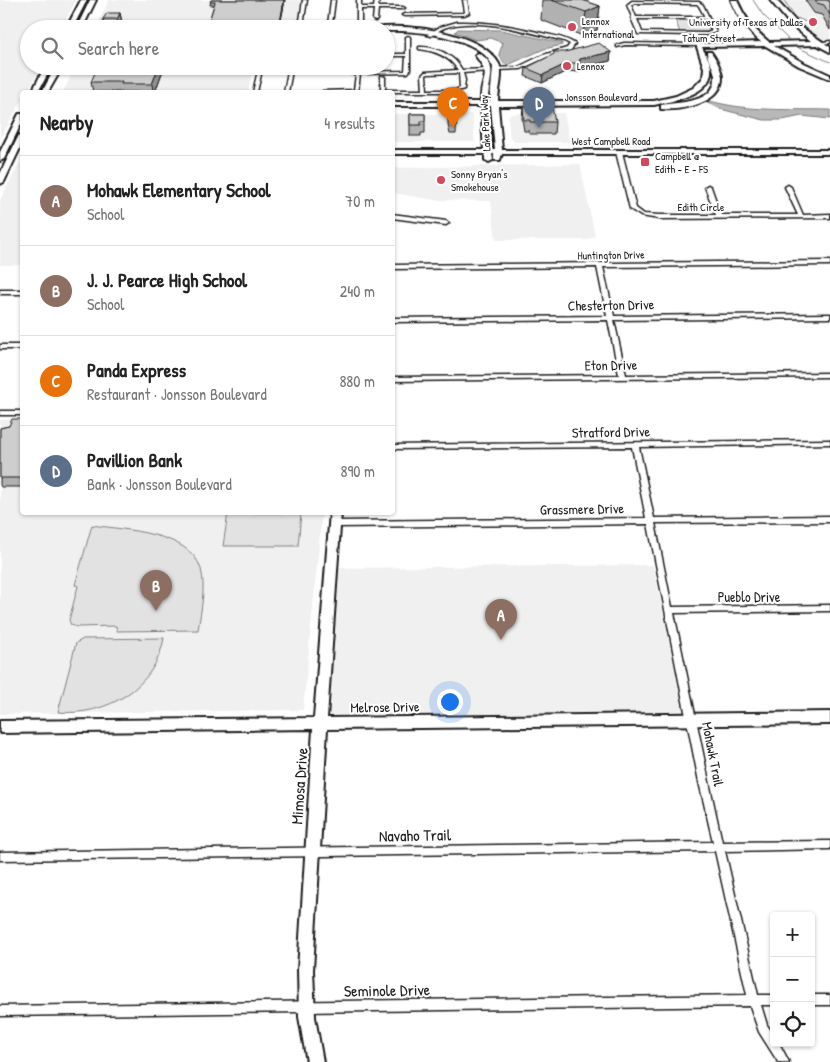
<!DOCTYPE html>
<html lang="en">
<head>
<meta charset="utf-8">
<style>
	:root { --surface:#fff; --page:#f2f2f2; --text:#222; --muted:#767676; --line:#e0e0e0; --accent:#d1495b }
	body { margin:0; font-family:"Patrick Hand",sans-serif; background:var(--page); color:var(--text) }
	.controls { position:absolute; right:15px; bottom:15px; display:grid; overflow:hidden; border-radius:5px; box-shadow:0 1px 4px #0004 }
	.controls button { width:45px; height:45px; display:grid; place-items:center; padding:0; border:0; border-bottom:1px solid var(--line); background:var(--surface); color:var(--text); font:25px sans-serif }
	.you { position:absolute; left:449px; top:701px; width:18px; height:18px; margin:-12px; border:4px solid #fff; border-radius:50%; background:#1a73e8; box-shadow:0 0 0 8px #1a73e833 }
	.badge { display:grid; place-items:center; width:32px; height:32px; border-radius:50%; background:var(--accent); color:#fff; font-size:16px; font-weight:700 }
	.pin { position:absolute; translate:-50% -41px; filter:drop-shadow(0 1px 2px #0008) }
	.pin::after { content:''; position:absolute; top:26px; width:18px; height:15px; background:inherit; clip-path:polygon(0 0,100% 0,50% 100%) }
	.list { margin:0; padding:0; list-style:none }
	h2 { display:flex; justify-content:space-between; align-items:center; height:65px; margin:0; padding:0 20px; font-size:21px }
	h2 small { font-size:16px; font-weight:400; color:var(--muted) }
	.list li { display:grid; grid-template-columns:32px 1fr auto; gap:15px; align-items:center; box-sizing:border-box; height:90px; padding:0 20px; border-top:1px solid var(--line) }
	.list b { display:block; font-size:19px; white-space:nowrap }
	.list p { margin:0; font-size:16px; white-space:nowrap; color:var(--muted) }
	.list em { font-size:16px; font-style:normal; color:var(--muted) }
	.icon { flex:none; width:28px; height:28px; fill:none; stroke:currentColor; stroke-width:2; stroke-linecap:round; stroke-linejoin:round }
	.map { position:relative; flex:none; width:830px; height:1062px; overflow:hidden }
	.search { position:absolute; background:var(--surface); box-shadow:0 1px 4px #0004; left:20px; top:20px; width:375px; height:55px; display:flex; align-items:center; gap:12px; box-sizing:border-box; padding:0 18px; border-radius:28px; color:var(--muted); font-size:19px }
	.panel { position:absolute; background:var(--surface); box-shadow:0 1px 4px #0004; left:20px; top:90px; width:375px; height:425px; border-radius:5px }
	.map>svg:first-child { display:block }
	.built { fill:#f0f0f0 }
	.green { fill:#e2e2e2; stroke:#7f7f7f }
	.water { fill:#b8b8b8; stroke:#7a7a7a }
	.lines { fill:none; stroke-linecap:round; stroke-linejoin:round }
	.stream { stroke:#7a7a7a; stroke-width:1 }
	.street-casing { stroke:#1c1c1c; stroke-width:3 }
	.secondary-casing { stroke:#1c1c1c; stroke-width:4 }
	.street { fill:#fff; fill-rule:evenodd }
	.secondary { fill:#fff; fill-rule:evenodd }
	.wall { fill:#b1b1b1; stroke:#1c1c1c }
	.shaded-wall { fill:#909090; stroke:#1c1c1c }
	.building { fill:#cecece; stroke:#1c1c1c }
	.poi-dot { fill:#d1495b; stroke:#fff; stroke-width:2 }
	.labels { text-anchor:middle; stroke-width:4; stroke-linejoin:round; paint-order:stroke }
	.far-poi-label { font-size:11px; fill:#1c1c1c; stroke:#fff; text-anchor:start }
	.far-street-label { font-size:11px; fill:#1c1c1c; stroke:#fff }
	.street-label { font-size:14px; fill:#1c1c1c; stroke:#fff }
	.near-street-label { font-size:16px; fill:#1c1c1c; stroke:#fff }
</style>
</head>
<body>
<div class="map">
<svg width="830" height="1062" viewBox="0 0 830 1062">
	<rect width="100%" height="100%" fill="#fff"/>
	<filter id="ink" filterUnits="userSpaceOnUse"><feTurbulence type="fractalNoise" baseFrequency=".02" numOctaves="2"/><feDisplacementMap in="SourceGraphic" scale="10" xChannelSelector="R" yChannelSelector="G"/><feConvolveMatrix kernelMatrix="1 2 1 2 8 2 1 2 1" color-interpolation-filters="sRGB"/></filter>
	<g filter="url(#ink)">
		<path class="built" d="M0,0h76l-15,29h-32v37h13l-15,26h-5v8l-22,39z
			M109,0h194l-5,29h-203z
			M778,0h52v46l-31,-21z
			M76,66h178l-6,26h-185z
			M519,113h45l6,29h-56l-1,-3h-3l-2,-22 3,-3z
			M393,114h79l3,28h-82z
			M22,162v103h-22v-65l19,-36z
			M580,164l15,72 -8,4h-91l-5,-39 -56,-1 -42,-7v-25z
			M22,419v93l300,1 -19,197 -303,4v-294z
			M653,565l31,147 -354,3 8,-147z"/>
		<path class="green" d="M675,19l30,1 6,12 -31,1z
			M228,513h73l-3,33h-75z
			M92,525c32,5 98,7 109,44 5,19 0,41 -3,61l-81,1 -1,-5 -39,1 -6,-2 -2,-5 9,-34 -3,-1z
			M164,638c-8,49 -58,79 -106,74l18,-69 7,-4z"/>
		<path class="water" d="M458,29l43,1 61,13v2l-18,4 -36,16 -4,-1 -5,-10 4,-11 -13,-5 -14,2 -21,-8z
			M710,101c40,11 80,8 120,9v9l-28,-3 -20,4h-18l-40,-10 -19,-8z"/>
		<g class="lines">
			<path class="stream" d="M753,0l10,15 27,26
				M784,0l8,13
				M797,18l9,4
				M799,48l31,14"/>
			<defs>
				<path id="street" d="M303,0h4l-4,26 15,1 10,-2 3,-25h4l-3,24 25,-1v-23h4v7h13l1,-7h4l-1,7h25l2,1 -2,1h-25l-1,11 -2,1 -2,-1 1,-11h-13v15l-2,1c-20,1 -38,4 -58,3l-2,-1z
					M463,0h4l2,13 -5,2 -60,1 -2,-1 2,-1 60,-1 1,-1z
					M632,1l67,1 4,3 13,27 -9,3h-10l3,10 -2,1 -73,-1 -8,2v-2l7,-2 71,1 -3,-9 -54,-1 -7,-16 1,-1 -5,-12zM634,3l63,1 2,2 6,11h-69l-5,-12zM637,19h69l6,12 -5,2 -65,-1z
					M457,22c31,-1 60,5 89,12 10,2 21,4 29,10l-4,6 -24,7 -26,12 -24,1h-2v-2l23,-1 25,-12 24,-7 3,-4 -6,-3c-33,-8 -86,-25 -120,-13 -5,2 -9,5 -13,8l-4,-1 13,-8z
					M408,36l2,1v33l-2,3 -48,1 -2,18h-37l2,-1 31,-1 2,-16h-6l-5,-3v-5h4v3l4,3 52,-1 1,-15h-20v-2h20v-17z
					M830,41v2l-11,1 -2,-1z
					M421,47c16,0 33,8 41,23l27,-1 2,1 -2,1 -26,2 2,7 -1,9 -9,3h-74v-16l4,1v13h38l-1,-15 3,-3 33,-2c-9,-14 -23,-19 -39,-21v-2zM459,73l1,15 -5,2h-28l-1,-15 2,-1z
					M259,66h4l-6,26h-4z
					M289,66h4l-5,26h-4z
					M619,150l3,2 14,56 8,6 15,1h57l-11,-28 3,-2 3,2 10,28h77l-13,-28 3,-2 3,2 12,28 27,-1v4l-171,1 -18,-3 -11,-7 -14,-57z
					M392,214l54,7 3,2 -3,2 -54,-7z
					M830,261v4l-227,2 11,49 216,-2v4l-216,2 12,55 204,-2v4l-438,4v-4l227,-2 -11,-55 -216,2v-4l215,-2 -10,-49 -205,2v-4z
					M0,290h22v4h-22z
					M0,345h22v4h-22z
					M0,411h22v4h-22z
					M830,440v4l-191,3 15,71 176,-2v6l-175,1 17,84 158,-2v6l-156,2 35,169 13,60 108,-1v8l-105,2 33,144h16v10h-13l6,20 7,10v8h5l10,19h-11l-19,-30 -9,-26 -750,10v-10l747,-11 -32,-144 -715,9v-8l713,-10 -14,-60 -51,-258 -313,3 -4,-3 4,-3 311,-3 -14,-71 -240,2v-4z
					M811,995h19v10h-19z"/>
				<path id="secondary" d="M81,0h6l-15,29h-6z
					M90,0h6l-14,29h-6z
					M731,0h6c7,17 17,30 32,42l42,-1 -22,-18 -19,-23h6l25,27 29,20v5l-13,-7 -43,1 30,17 26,12v4l-31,-13 -33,-20 -64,1c3,7 9,14 9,22 2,26 -39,32 -57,36l-156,1 4,44h328v4h-328l-2,6h-6v-6h-2l1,6 -4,2 -4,-2v-6h-93v-4h92l-3,-44h-89v-4h89c-2,-25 13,-23 -6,-47l3,-2c23,12 9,29 10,49l2,-1 3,-34c-11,-31 -78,-37 -107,-36v-2l-11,-1c32,-5 107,4 124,36 5,10 -1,26 -1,37h156l22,-5 17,-8 10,-10 1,-10 -8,-24 65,-2c-14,-11 -23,-25 -30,-42zM489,106h2l4,44h-3z
					M707,52h4c5,7 10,16 11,25 1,26 -41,34 -61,32v-4c18,-3 55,-2 54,-28 0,-9 -8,-17 -8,-25z
					M45,66h7l-14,26h-6z
					M56,66h7l-15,26h-6z
					M19,114h3v8l-18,37 -4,2v-9z
					M19,135h3v9l-18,38 -4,2v-10z
					M330,512h11l-14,206 503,-6v12l-503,5 -14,241 2,47 8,45h-16l-8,-45 -1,-47 15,-241 -313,4v-12l314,-3z"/>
			</defs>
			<use href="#street" class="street-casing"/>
			<use href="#secondary" class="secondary-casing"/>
			<use href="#street" class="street"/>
			<use href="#secondary" class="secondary"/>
		</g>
		<path class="wall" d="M211,0h74l-5,25h-69l-1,-7 4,-13h-4z
			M542,0h40l18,6 -3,24 -14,6 -42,-16z
			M805,0h23v1h2v29l-8,-15 -8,-2z
			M120,13l2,10 -3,6h-14l-2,-10z
			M611,52l-1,9 -31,7 -1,4 -11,-1 -25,12 -17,-7 1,-8z
			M163,70l-8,22h-62l-2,-10z
			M523,107l32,15 -1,12h-25v-3h-5l-2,-13z
			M448,113h9l-1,21h-6l-2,-9z
			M410,114h15v19h-4v3h-11z
			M22,419v68h-21l-1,-2v-57l9,-2z"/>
		<path class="shaded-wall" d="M284,0h1l-5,25v-3z
			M600,6l-3,24 -14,6 3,-24z
			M120,13l2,10 -3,6 -2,-10z
			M611,52l-1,9 -31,7 -1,4 2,-13z
			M568,63l-1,8 -25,12 1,-8z
			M159,66h4v4l-8,22h-2l-1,-8z"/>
		<path class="building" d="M211,0h73l-4,22h-69l-1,-4 5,-16h-5z
			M551,0h31l18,6 -14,6z
			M815,0h13v1h2v14l-6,-10 -7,-2z
			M107,13h13l-3,6h-14z
			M599,43l12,9 -31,7 -1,4h-11l-25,12 -17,-7 28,-14v-2h11z
			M98,66h61l-7,18h-31l1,-2h-31z
			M523,107h29l3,15h-25v-2h-6z
			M448,113h9l-1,10h-6z
			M410,114h15v7h-4v4h-11z
			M12,419h10v59h-22v-50l9,-2z"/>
	</g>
	<g class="poi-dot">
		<circle cx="813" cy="22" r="5"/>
		<circle cx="572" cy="27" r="5"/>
		<circle cx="567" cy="66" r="5"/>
		<rect x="640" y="157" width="10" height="10" rx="2.5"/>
		<circle cx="441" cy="180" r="5"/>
	</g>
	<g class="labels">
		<g class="far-poi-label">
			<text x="582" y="25">Lennox<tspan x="582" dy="13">International</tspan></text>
			<text x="803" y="26" text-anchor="end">University of Texas at Dallas</text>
			<text x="577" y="70">Lennox</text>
			<text x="655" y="160">Campbell @<tspan x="655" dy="13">Edith - E - FS</tspan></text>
			<text x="451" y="178">Sonny Bryan's<tspan x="451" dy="13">Smokehouse</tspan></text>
		</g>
		<g class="far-street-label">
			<text x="709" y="42">Tatum Street</text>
			<text x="601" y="101">Jonsson Boulevard</text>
			<text transform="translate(485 123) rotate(-93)" y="4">Lake Park Way</text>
			<text x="611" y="145">West Campbell Road</text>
			<text x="701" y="211">Edith Circle</text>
			<text transform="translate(611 255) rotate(-1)" y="4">Huntington Drive</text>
		</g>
		<g class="street-label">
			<text transform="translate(611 305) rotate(-1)" y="5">Chesterton Drive</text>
			<text transform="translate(611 365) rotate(-1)" y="5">Eton Drive</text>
			<text transform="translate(611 432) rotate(-1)" y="5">Stratford Drive</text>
			<text transform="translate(582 509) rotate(-1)" y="5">Grassmere Drive</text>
			<text x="749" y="602">Pueblo Drive</text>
			<text transform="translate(385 707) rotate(-1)" y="5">Melrose Drive</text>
			<text transform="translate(713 754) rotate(79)" y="5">Mohawk Trail</text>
		</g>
		<g class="near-street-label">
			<text transform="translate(299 786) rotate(-86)" y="6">Mimosa Drive</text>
			<text transform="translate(415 835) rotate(-1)" y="6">Navaho Trail</text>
			<text transform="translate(387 990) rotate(-1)" y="6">Seminole Drive</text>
		</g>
	</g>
</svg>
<div class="controls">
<button>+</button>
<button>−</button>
<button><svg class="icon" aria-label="locate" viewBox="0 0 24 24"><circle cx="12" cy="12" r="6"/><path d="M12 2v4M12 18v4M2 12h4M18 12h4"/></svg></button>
</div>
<div class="you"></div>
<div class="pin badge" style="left:501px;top:640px;background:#8d6e63">A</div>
<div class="pin badge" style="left:156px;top:611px;background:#8d6e63">B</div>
<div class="pin badge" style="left:453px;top:128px;background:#e8710a">C</div>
<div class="pin badge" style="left:539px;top:128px;background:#5c6f8a">D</div>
<div class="search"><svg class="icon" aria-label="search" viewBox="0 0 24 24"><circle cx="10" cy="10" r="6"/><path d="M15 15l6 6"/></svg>Search here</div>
<section class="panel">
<h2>Nearby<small>4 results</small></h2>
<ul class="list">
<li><span class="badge" style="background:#8d6e63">A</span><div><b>Mohawk Elementary School</b><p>School</p></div><em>70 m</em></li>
<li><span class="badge" style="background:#8d6e63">B</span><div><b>J. J. Pearce High School</b><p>School</p></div><em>240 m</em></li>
<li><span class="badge" style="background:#e8710a">C</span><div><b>Panda Express</b><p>Restaurant · Jonsson Boulevard</p></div><em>880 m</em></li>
<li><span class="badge" style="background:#5c6f8a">D</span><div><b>Pavillion Bank</b><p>Bank · Jonsson Boulevard</p></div><em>890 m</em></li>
</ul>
</section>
</div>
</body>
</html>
